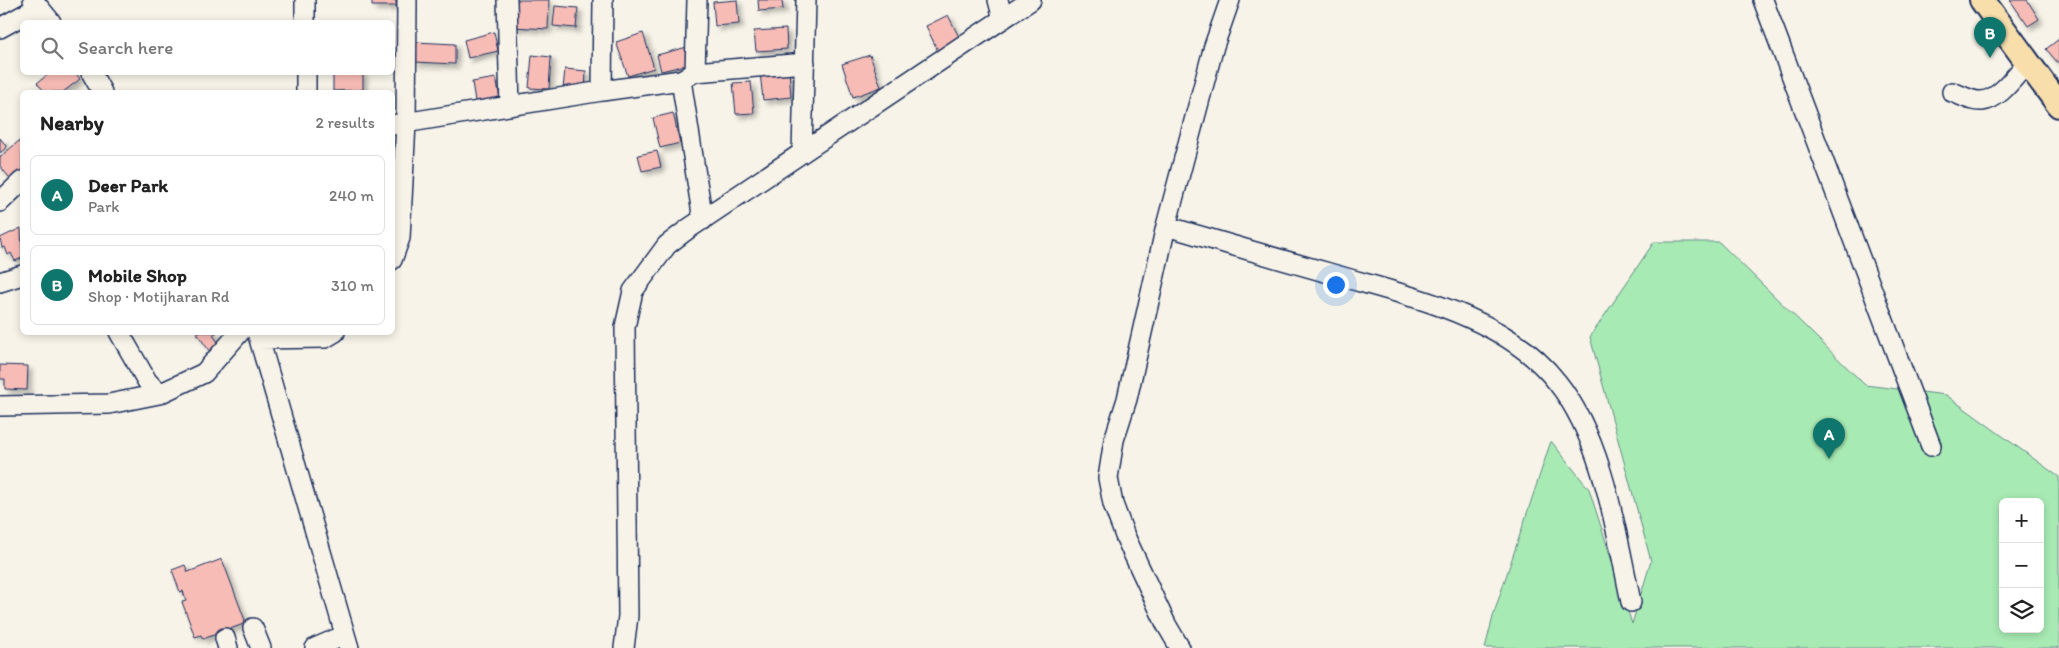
<!DOCTYPE html>
<html lang="en">
<head>
<meta charset="utf-8">
<style>
	:root { --surface:#fff; --page:#f6f6f6; --text:#222; --muted:#767676; --line:#e0e0e0; --accent:#0f766e }
	body { margin:0; font-family:Itim,sans-serif; background:var(--page); color:var(--text) }
	.controls { position:absolute; right:15px; bottom:15px; display:grid; overflow:hidden; border-radius:8px; box-shadow:0 2px 8px #0003 }
	.controls button { width:45px; height:45px; display:grid; place-items:center; padding:0; border:0; border-bottom:1px solid var(--line); background:var(--surface); color:var(--text); font:25px sans-serif }
	.you { position:absolute; left:1335px; top:284px; width:18px; height:18px; margin:-12px; border:4px solid #fff; border-radius:50%; background:#1a73e8; box-shadow:0 0 0 8px #1a73e833 }
	.badge { display:grid; place-items:center; width:32px; height:32px; border-radius:50%; background:var(--accent); color:#fff; font-size:16px; font-weight:700 }
	.pin { position:absolute; translate:-50% -41px; filter:drop-shadow(0 1px 2px #0008) }
	.pin::after { content:''; position:absolute; top:26px; width:18px; height:15px; background:inherit; clip-path:polygon(0 0,100% 0,50% 100%) }
	.list { margin:0; padding:0; list-style:none }
	h2 { display:flex; justify-content:space-between; align-items:center; height:65px; margin:0; padding:0 20px; font-size:21px }
	h2 small { font-size:16px; font-weight:400; color:var(--muted) }
	.list li { display:grid; grid-template-columns:32px 1fr auto; gap:15px; align-items:center; box-sizing:border-box; height:80px; margin:0 10px 10px; padding:0 10px; border:1px solid var(--line); border-radius:8px }
	.list b { display:block; font-size:19px; white-space:nowrap }
	.list p { margin:0; font-size:16px; white-space:nowrap; color:var(--muted) }
	.list em { font-size:16px; font-style:normal; color:var(--muted) }
	.icon { flex:none; width:28px; height:28px; fill:none; stroke:currentColor; stroke-width:2; stroke-linecap:round; stroke-linejoin:round }
	.map { position:relative; flex:none; width:2059px; height:648px; overflow:hidden }
	.search { position:absolute; background:var(--surface); box-shadow:0 2px 8px #0003; left:20px; top:20px; width:375px; height:55px; display:flex; align-items:center; gap:12px; box-sizing:border-box; padding:0 18px; border-radius:8px; color:var(--muted); font-size:19px }
	.panel { position:absolute; background:var(--surface); box-shadow:0 2px 8px #0003; left:20px; top:90px; width:375px; height:245px; border-radius:8px }
	.map>svg:first-child { display:block }
	.green { fill:#a8eab3; stroke:#628c88; fill-rule:evenodd }
	.building { fill:#f8bcb6; stroke:#1b2f5e; filter:url(#shadow) }
	.lines { fill:none; stroke-linecap:round; stroke-linejoin:round }
	.minor-casing { stroke:#1b2f5e; stroke-width:22 }
	.major-casing { stroke:#1b2f5e; stroke-width:28 }
	.minor { stroke:#f7f3e8; stroke-width:19 }
	.major { stroke:#f8deab; stroke-width:24 }
</style>
</head>
<body>
<div class="map">
<svg width="2059" height="648" viewBox="0 0 2059 648">
	<defs>
		<filter id="shadow"><feDropShadow dx="4" dy="4" stdDeviation="2.5" flood-color="#0004"/></filter>
	</defs>
	<rect width="100%" height="100%" fill="#f7f3e8"/>
	<filter id="ink" filterUnits="userSpaceOnUse"><feTurbulence type="fractalNoise" baseFrequency=".02" numOctaves="2"/><feDisplacementMap in="SourceGraphic" scale="10" xChannelSelector="R" yChannelSelector="G"/><feConvolveMatrix kernelMatrix="1 2 1 2 8 2 1 2 1" color-interpolation-filters="sRGB"/></filter>
	<g filter="url(#ink)">
		<path class="green" d="M1654,242h65l146,143 81,10 113,82v171h-574l9,-35 57,-172 38,48 43,135 19,-63 -61,-224zM2003,502h37v127h-37z"/>
		<path class="building" d="M372,0h24v6h-24z
			M514,0h35l-1,29 -35,-2z
			M737,0l2,24 -24,2 -2,-24z
			M758,0h24l1,9 -24,2z
			M2010,0h17l12,19 -11,7z
			M555,6l23,2 -2,20 -23,-2z
			M948,15l12,24 -22,12 -12,-25z
			M786,29l1,20 -31,2 -2,-20z
			M494,32l4,19 -30,7 -4,-18z
			M643,33l11,35 -26,8 -12,-34z
			M2059,39v23l-1,1 -12,-14z
			M415,42l40,2v20l-40,-2z
			M687,47l4,17 -30,7 -4,-16z
			M532,55l19,2 -2,32 -20,-1z
			M870,55l11,32 -28,10 -11,-33z
			M565,69l21,2 -1,20 -22,-2z
			M789,70l2,27 -28,3 -3,-28z
			M51,72h24l5,7 -17,13h-18l-8,-9z
			M328,72h35v18l-30,1v-18z
			M496,78l4,20 -25,3 -3,-19z
			M751,82l3,31 -18,1 -3,-31z
			M673,113l7,30 -20,5 -7,-30z
			M0,138l7,9 -7,6z
			M19,141l3,4v29l-9,8 -13,-16v-9z
			M657,151l4,16 -19,4 -4,-16z
			M21,228l1,30 -7,3 -4,-8 -3,2 -3,-8 -3,1 -2,-10z
			M196,332h21l-4,3 7,10 -10,7z
			M0,365l28,1 -1,24 -22,-1v-10h-5z
			M222,559l24,64 -43,16 -2,-4 -6,2 -13,-35 4,-1 -3,-10 -3,1 -8,-22 13,-5 3,7z"/>
		<g class="lines">
			<defs>
				<path id="minor" d="M33,0l18,22
					M305,0v22
					M507,0l3,106
					M603,0l-1,91 79,-11 14,-8 110,-9
					M998,0l5,19
					M1763,0l168,446
					M0,28l38,-21
					M91,72l11,20
					M306,72v20
					M695,72l2,-72
					M681,80l22,140
					M1952,92c9,3 20,10 30,9 19,-2 34,-27 46,-39
					M392,125l210,-34
					M802,153l4,-153
					M0,202l22,-21
					M1166,226c55,16 109,32 163,47 78,23 176,42 228,109 46,57 59,149 74,220
					M392,260l8,-22 6,-115 1,-123
					M0,282l22,-7
					M119,332l28,49 12,13
					M257,332l92,316
					M259,339l66,-1 10,-6
					M0,406l109,-2 50,-10 45,-21 36,-41
					M253,628l8,20
					M225,638l3,10
					M315,648l30,-13
					M624,648l4,-32 -3,-289 8,-36 34,-46 21,-16 343,-229
					M1180,648l-14,-24 -41,-88 -12,-32 -5,-26 6,-38 13,-41 39,-173 48,-180 16,-46"/>
				<path id="major" d="M1982,0l77,105"/>
			</defs>
			<use href="#minor" class="minor-casing"/>
			<use href="#major" class="major-casing"/>
			<use href="#minor" class="minor"/>
			<use href="#major" class="major"/>
		</g>
	</g>
</svg>
<div class="controls">
<button>+</button>
<button>−</button>
<button><svg class="icon" aria-label="layers" viewBox="0 0 24 24"><path d="M12 4l9 5-9 5-9-5zM3 14l9 5 9-5"/></svg></button>
</div>
<div class="you"></div>
<div class="pin badge" style="left:1829px;top:459px">A</div>
<div class="pin badge" style="left:1990px;top:58px">B</div>
<div class="search"><svg class="icon" aria-label="search" viewBox="0 0 24 24"><circle cx="10" cy="10" r="6"/><path d="M15 15l6 6"/></svg>Search here</div>
<section class="panel">
<h2>Nearby<small>2 results</small></h2>
<ul class="list">
<li><span class="badge">A</span><div><b>Deer Park</b><p>Park</p></div><em>240 m</em></li>
<li><span class="badge">B</span><div><b>Mobile Shop</b><p>Shop · Motijharan Rd</p></div><em>310 m</em></li>
</ul>
</section>
</div>
</body>
</html>
